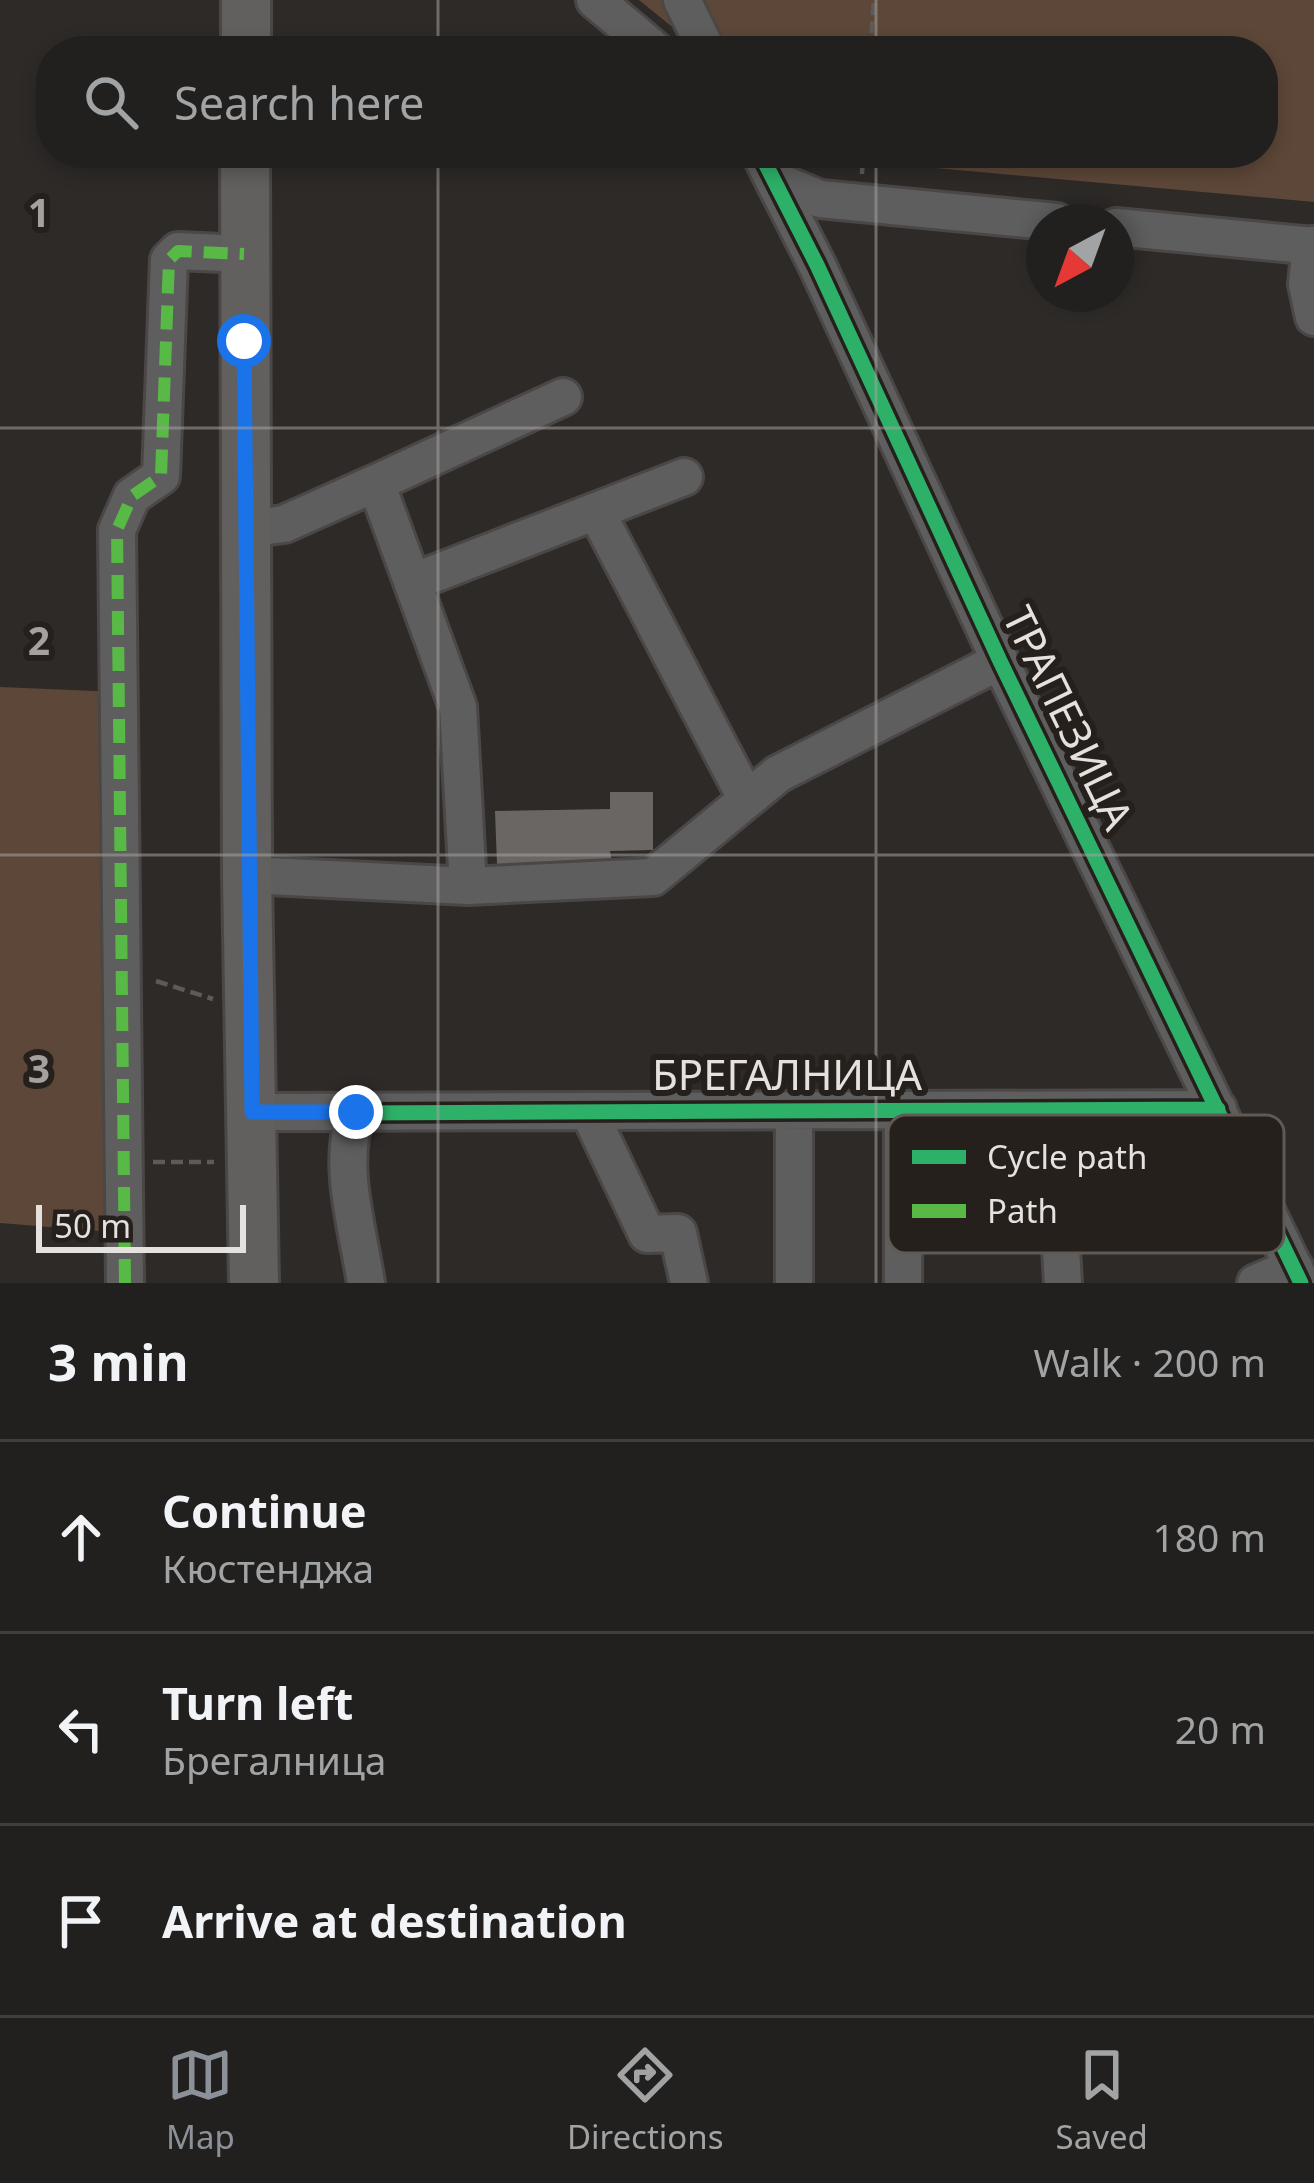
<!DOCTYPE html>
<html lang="en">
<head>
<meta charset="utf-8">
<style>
	:root { --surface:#22201e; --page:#2a2827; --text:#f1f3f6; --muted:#a2a3a4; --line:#3f3e3c; --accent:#8c9099 }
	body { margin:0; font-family:"Noto Sans",sans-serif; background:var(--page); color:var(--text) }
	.compass { position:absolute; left:1026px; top:204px; width:108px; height:108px; border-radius:50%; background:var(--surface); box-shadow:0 6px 18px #0003; rotate:221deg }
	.scale { position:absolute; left:36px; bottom:30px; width:210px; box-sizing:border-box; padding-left:12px; border:6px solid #e5e1de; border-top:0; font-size:33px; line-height:42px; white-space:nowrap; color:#e5e1de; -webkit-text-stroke:9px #26201c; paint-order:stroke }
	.stop { position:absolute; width:36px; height:36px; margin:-27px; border:9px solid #1a73e8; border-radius:50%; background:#fff }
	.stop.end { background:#1a73e8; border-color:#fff; box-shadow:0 3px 12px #0008 }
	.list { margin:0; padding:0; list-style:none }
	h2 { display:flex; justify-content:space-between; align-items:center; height:156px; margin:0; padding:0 48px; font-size:51px }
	h2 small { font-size:39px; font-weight:400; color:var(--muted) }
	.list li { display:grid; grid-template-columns:78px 1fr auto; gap:36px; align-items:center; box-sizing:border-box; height:192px; padding:0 48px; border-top:3px solid var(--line) }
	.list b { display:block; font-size:45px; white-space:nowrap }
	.list p { margin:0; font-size:39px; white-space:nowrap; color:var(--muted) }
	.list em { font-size:39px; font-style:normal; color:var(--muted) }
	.icon { flex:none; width:66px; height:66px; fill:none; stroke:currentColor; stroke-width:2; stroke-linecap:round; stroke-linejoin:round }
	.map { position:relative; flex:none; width:1314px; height:1283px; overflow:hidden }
	.search { position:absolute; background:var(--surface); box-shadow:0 6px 18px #0003; left:36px; right:36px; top:36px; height:132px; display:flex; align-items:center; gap:30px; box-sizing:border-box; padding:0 42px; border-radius:48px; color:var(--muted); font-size:45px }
	.sheet { height:732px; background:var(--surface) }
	nav { display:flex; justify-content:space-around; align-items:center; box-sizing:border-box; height:168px; border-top:3px solid var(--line); background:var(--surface); font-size:33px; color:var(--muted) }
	nav a { display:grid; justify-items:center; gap:6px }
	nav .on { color:var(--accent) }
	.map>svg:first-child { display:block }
	.green { fill:#5d4738 }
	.building { fill:#696664 }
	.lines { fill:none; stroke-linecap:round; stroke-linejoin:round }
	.minor-casing { stroke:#4a4746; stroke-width:42 }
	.major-casing { stroke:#4a4746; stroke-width:54 }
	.path { stroke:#5d5a59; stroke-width:4.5; stroke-dasharray:12 6; stroke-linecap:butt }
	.minor { stroke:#5f5e5e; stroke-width:36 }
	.major { stroke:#61605e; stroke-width:48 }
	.quiet { stroke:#58b947; stroke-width:12; stroke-dasharray:24 12; stroke-linecap:butt }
	.cycleway-casing { stroke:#26201c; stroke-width:22 }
	.cycleway { stroke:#2db169; stroke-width:15 }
	.route { stroke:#1a73e8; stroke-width:15 }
	.grid { fill:none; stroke:#a5a19e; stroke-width:3; stroke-opacity:0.55 }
	.labels { text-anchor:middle; stroke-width:12; stroke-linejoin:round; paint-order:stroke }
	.street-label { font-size:42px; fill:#e5e1de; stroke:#26201c }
	.key { fill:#26201c; stroke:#5f5a56; stroke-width:3 }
	.key-label { font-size:33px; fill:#e5e1de }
	.grid-label { font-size:39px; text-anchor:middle; font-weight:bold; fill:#a5a19e; stroke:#26201c; stroke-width:12; stroke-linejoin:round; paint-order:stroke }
</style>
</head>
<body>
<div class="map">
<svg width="1314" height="1283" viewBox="0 0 1314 1283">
	<rect width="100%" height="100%" fill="#2d2a28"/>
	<path class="green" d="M639,0h675v202l-434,-39 -21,-10h404v-102h-561z
		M0,687l119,5 5,541 -124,-10z"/>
	<path class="building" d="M610,792h43v58l-43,1 2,11 -115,3 -2,-54 115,-2z"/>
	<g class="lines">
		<defs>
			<path id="minor" d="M595,0l61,51
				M682,0l25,51
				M760,153l57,112 183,396 301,622
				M777,181l43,18 237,23
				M1116,227l198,19
				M1311,245l-4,39 7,33
				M376,483l187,-86
				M596,511l88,-34
				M245,529l39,-5 92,-41 82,224 10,179
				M413,582l183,-71 150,287
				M247,875l221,11 185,-9 125,-103 222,-113
				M794,1110v173
				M1053,1110l10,173
				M252,1112l966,-3
				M589,1112l58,122 31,-1 11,50
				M356,1113c-19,51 2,117 10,170
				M125,1283l-8,-753 15,-34 29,-20 8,-216 9,-9 66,3
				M903,1283v-173
				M1256,1283l38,-16"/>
			<path id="major" d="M246,51v-51
				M245,153l2,722 7,408"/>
		</defs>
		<use href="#minor" class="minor-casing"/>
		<use href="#major" class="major-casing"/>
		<path class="path" d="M870,51l4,-51
			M862,174l1,-21
			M156,981l57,18
			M153,1162h61"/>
		<use href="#minor" class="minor"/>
		<use href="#major" class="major"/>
		<path class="quiet" d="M252,1112l104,1
			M125,1283l-8,-753 15,-34 29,-20 8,-216 9,-9 66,3"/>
		<defs>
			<path id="cycleway" d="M760,153l57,112 183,396 301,622
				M356,1113l862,-4"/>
		</defs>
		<use href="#cycleway" class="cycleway-casing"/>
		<use href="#cycleway" class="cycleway"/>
	</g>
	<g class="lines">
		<path class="route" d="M244,341l8,771h104"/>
	</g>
	<path class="grid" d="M438,0v51M876,0v51M438,153v1130M876,153v1130M0,428h1314M0,855h1314"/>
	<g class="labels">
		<g class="street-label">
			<text transform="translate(1068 718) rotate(64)" y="15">ТРАПЕЗИЦА</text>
			<text x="787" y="1090">БРЕГАЛНИЦА</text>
		</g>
	</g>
	<rect x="888" y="1115" width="396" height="138" rx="18" class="key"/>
	<rect x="912" y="1150" width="54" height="14" fill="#2db169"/>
	<rect x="912" y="1204" width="54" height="14" fill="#58b947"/>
	<g class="key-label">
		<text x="987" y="1169">Cycle path</text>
		<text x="987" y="1223">Path</text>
	</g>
	<g class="grid-label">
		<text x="39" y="227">1</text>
		<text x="39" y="655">2</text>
		<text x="39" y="1083">3</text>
	</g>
</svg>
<svg class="compass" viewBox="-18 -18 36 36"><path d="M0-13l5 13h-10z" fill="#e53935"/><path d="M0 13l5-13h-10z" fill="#a2a3a4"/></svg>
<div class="scale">50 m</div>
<div class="stop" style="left:244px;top:341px"></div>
<div class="stop end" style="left:356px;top:1112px"></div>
<div class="search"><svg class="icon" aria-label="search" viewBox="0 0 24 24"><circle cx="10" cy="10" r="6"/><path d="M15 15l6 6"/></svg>Search here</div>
</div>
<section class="sheet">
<h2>3 min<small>Walk · 200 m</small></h2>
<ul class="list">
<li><svg class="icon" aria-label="ahead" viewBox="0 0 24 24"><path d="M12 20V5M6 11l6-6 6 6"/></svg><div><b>Continue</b><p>Кюстенджа</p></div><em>180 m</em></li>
<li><svg class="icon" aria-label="left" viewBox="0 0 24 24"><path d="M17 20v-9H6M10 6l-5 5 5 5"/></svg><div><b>Turn left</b><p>Брегалница</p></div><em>20 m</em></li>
<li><svg class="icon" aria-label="arrive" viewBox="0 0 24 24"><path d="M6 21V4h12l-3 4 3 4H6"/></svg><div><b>Arrive at destination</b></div></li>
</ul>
</section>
<nav>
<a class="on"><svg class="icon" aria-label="map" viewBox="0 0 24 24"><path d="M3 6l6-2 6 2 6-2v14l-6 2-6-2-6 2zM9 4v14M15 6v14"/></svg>Map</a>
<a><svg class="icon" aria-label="directions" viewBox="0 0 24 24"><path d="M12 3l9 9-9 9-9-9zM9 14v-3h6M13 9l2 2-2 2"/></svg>Directions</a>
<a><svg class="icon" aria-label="saved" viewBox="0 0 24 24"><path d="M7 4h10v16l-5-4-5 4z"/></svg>Saved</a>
</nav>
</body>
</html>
